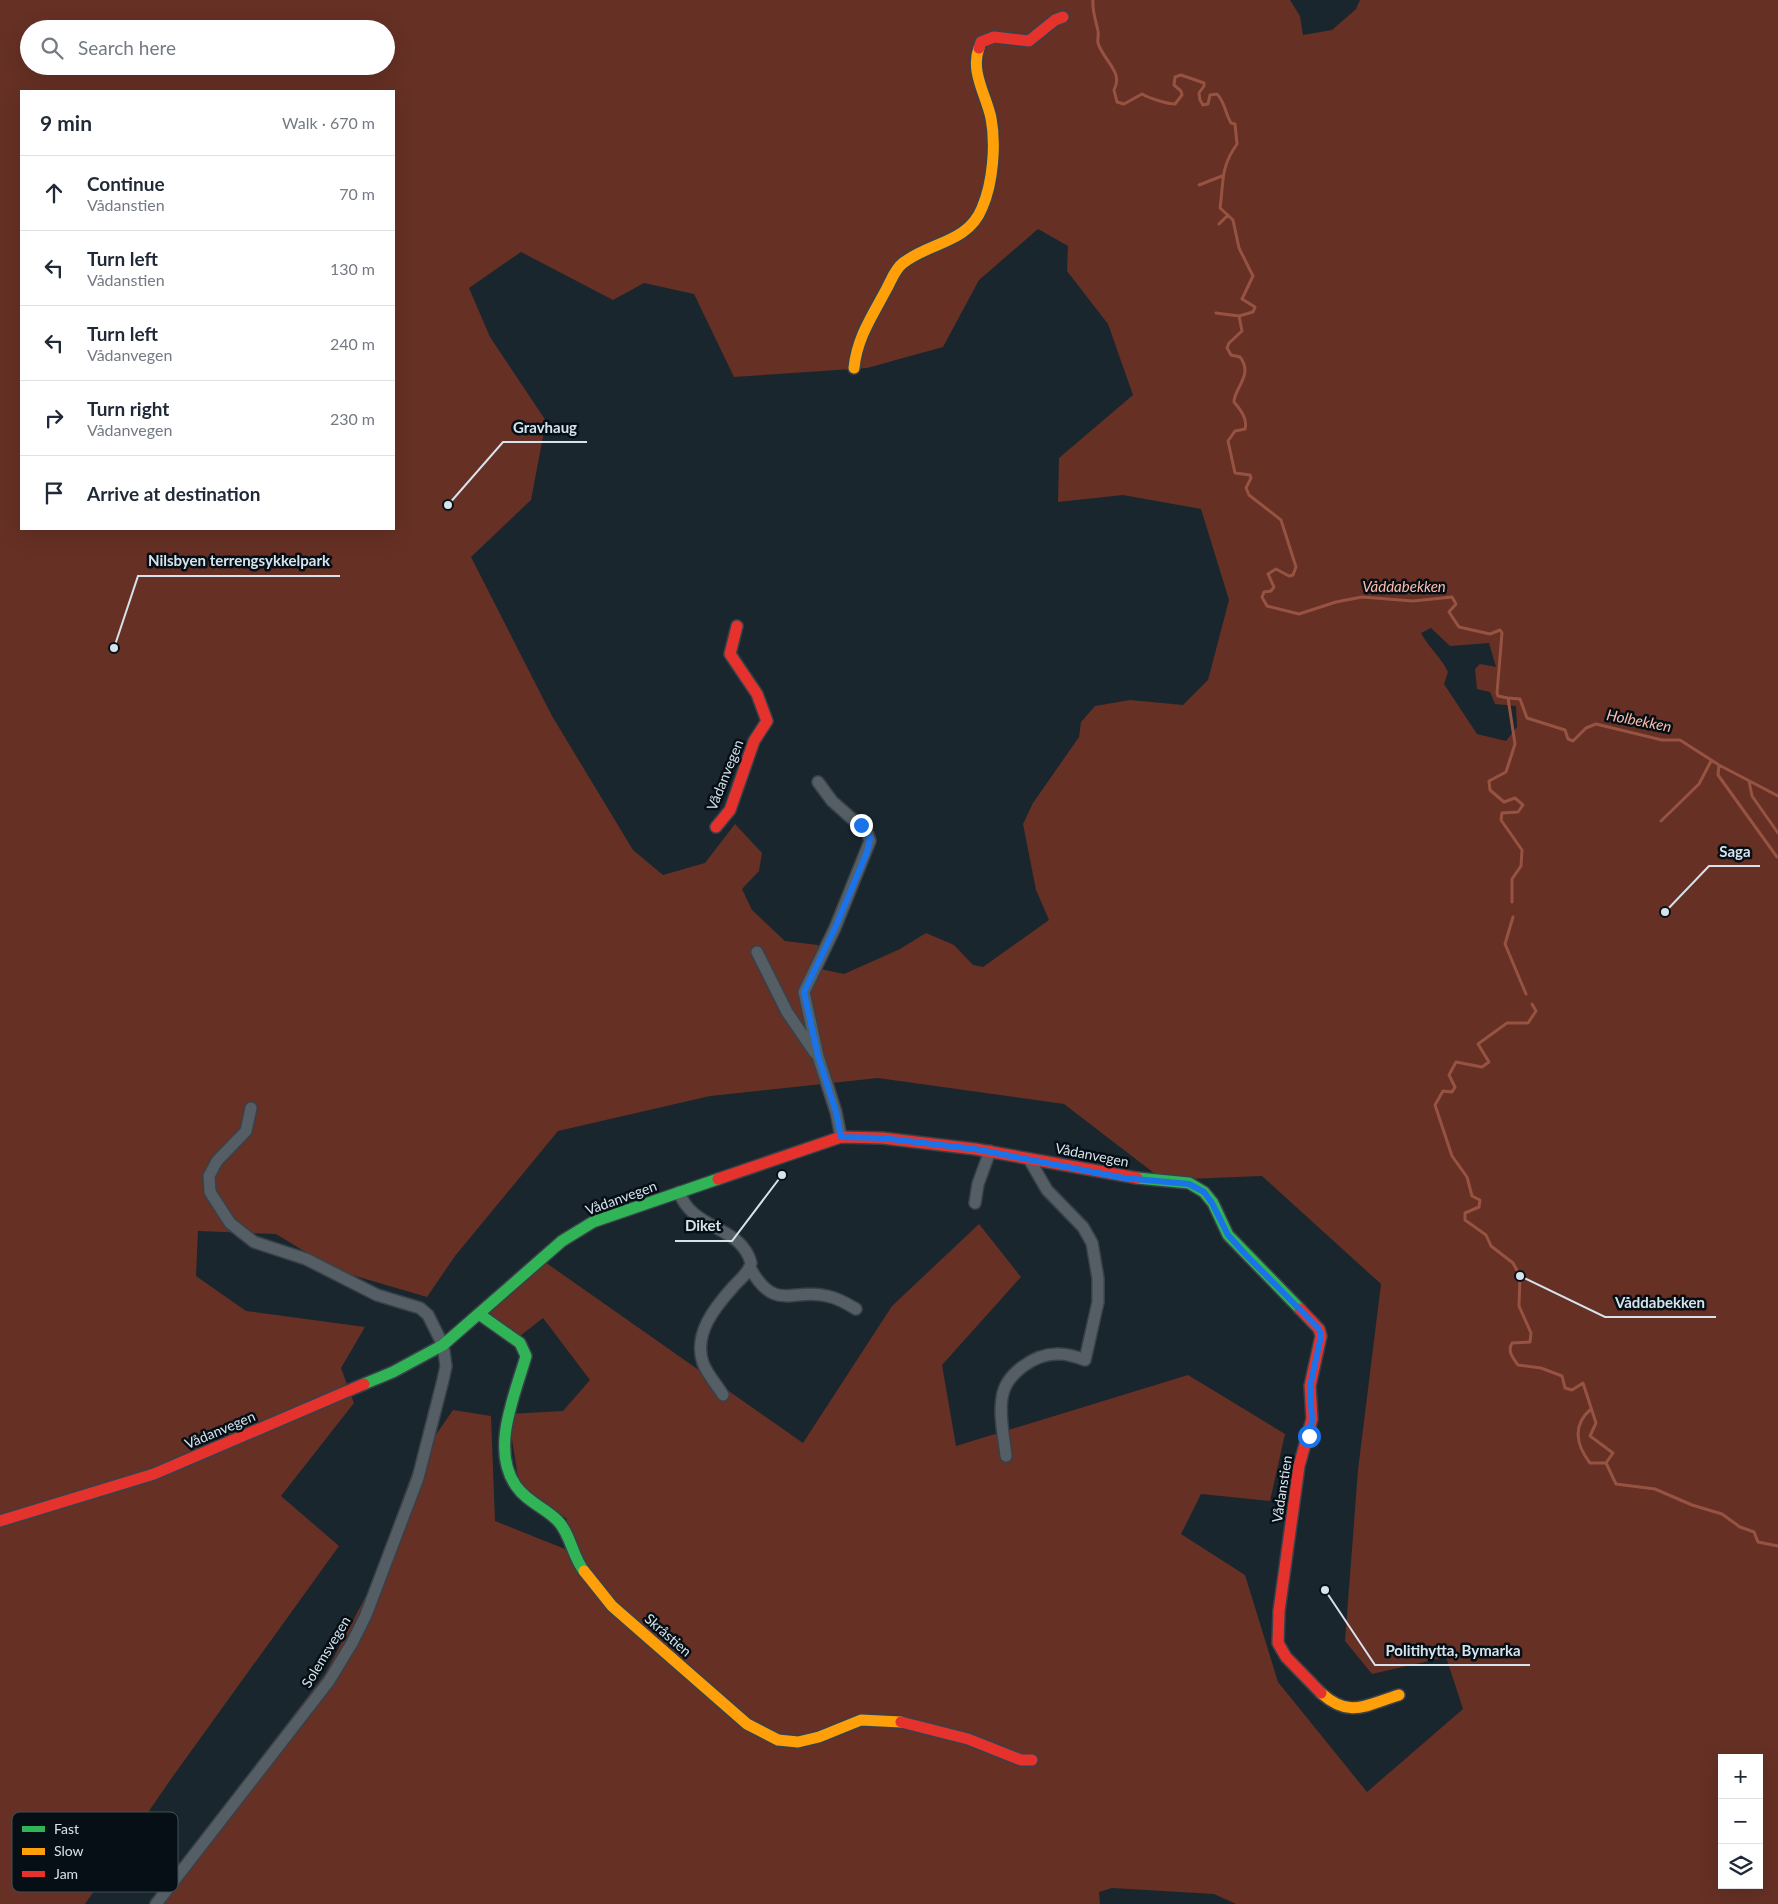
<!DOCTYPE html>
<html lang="en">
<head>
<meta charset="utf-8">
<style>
	:root { --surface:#fff; --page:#f2f2f3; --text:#1f2937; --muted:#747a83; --line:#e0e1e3 }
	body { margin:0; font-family:Lato,sans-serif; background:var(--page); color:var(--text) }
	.controls { position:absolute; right:15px; bottom:15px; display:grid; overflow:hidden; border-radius:0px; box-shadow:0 5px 20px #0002 }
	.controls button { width:45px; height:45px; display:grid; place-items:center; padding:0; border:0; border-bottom:1px solid var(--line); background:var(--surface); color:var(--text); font:25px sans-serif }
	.stop { position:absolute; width:15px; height:15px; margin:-11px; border:4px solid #1a73e8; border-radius:50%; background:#fff }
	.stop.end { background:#1a73e8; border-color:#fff; box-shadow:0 1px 5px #0008 }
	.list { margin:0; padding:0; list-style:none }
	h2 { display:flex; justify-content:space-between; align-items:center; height:65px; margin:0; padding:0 20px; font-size:21px }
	h2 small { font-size:16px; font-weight:400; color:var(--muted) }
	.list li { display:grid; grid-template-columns:32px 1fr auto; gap:15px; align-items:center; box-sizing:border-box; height:75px; padding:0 20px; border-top:1px solid var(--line) }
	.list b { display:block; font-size:19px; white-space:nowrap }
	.list p { margin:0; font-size:16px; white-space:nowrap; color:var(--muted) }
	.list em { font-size:16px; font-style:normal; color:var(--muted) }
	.icon { flex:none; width:28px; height:28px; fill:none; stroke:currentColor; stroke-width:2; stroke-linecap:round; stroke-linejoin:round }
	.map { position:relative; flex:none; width:1778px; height:1904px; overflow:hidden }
	.search { position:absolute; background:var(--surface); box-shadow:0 5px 20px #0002; left:20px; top:20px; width:375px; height:55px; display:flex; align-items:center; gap:12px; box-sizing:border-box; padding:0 18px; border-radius:28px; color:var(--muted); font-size:19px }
	.panel { position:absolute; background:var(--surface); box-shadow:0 5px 20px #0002; left:20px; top:90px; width:375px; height:440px; border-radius:0px }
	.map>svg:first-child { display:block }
	.green { fill:#663024; fill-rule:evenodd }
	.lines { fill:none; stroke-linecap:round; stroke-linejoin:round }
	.stream { stroke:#975342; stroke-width:3 }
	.street-casing { stroke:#384149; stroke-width:14 }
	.fast-casing { stroke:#384149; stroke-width:14 }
	.slow-casing { stroke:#384149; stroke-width:14 }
	.jam-casing { stroke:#384149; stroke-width:14 }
	.street { stroke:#545e64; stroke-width:11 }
	.fast { stroke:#30b455; stroke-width:11 }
	.slow { stroke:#ff9f0a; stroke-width:11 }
	.jam { stroke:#e5322d; stroke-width:11 }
	.route { stroke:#1a73e8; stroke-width:6 }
	.labels { text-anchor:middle; stroke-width:5; stroke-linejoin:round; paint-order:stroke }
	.street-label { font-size:14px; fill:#d6e3ed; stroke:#060f15 }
	.water-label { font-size:15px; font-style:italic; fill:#febbaa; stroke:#060f15 }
	.key { fill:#060f15; stroke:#444f56; stroke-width:1 }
	.key-label { font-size:14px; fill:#d6e3ed }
	.leader { fill:none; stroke:#d6e3ed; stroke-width:2 }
	.callout-dot { fill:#d6e3ed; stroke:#060f15; stroke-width:2 }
	.callout-label { font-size:15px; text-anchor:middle; font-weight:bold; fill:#d6e3ed; stroke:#060f15; stroke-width:5; stroke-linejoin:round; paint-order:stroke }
</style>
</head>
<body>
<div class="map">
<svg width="1778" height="1904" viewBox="0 0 1778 1904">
	<rect width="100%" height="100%" fill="#19262e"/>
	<path class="green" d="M0,0h1290l10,16 3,19 29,-5 24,-21 4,-9h418v1904h-542l-22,-10 -102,-6 -13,4 1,12h-951l176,-230 44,-84 46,-125 38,-55 38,6 4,105 70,28 2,-30 -48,-35 -11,-70 55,-3 27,-31 -47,-62 -27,21 -29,-25 55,-54 261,183 89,-137 87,-82 42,53 -79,88 14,81 232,-71 97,59 -15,67 -69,-7 -20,40 64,41 33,107 89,110 96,-83 -17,-52 -74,17 -27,-33 13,-171 23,-186 -119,-108 -99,4 -99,-76 -186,-26 -168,18 -152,35 -103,125 -28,41 -92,-27 -59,-36 -78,-3 -2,45 50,35 119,16 -24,41 13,35 -73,93 58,50 -168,233 -86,125h-85zM29,29h357v37h-357zM21,91h373v438h-373zM1038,229l30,17 -1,25 41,53 25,71 -74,63 -1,44 65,-7 78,14 28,91 -21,80 -25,25 -53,-5 -35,6 -14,16 -2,15 -46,66 -10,21 13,66 13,30 -66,47 -10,-2 -19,-20 -28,-12 -26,16 -56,25 -24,-5 -2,-24 -33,-4 -33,-31 -10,-21 17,-18 3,-18 -27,-29 -30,39 -42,12 -30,-25 -81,-134 -81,-159 60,-57 15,-79 -56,-84 -21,-49 52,-36 92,48 31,-17 50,11 40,83 133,-9 76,-21 36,-67zM1431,628l19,18 39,-3 7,24 -16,-3 -5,5 2,20 13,3 5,12 21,2 1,21 -11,14 -29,-7 -33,-50 4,-12c-7,-15 -19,-24 -27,-39zM1722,1758h37v127h-37z"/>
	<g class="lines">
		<path class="stream" d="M1093,0c-1,12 3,20 5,31 1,4 -1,9 0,12 5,17 26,29 16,47l3,12 7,2 18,-10c7,4 25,10 33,10l7,-9 -1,-4 -7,-6 1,-8 6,-2 23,8v3l-5,7 1,7 3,5 5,-1 2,-9 7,-1c8,8 8,19 14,29l4,1 2,20c-17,24 -13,37 -17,64l13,12 6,28 14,28 -11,23 13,8 -2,5 -14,4 3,15 -13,12 -2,5 4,7 9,2c14,18 -6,31 -6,45 6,7 14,17 11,27l-10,2 -7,10 7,32 15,2 1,3 -5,10 3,7 32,25 15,47 -3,8 -4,1 -13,-7 -8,5 6,13 -3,4 -7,1 -2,5 5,9 32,8 37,-12 26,-5 51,4 39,-4 4,7 -7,8 10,15 31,7 10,-4 2,3 -5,60 1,3 10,2 7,46 -9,28 -17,9 1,9 14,12 11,-4 8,7 -5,7 -16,1 -1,7 21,30 -1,16 -9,13v23
			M1199,185l23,-9
			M1219,224l9,-9
			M1216,313l23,3
			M1508,698l12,1 7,19 38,12 3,9 5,2 13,-13 10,-4 66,16h18l39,25 59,31
			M1719,765l-1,10 59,82
			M1749,781l3,15 26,37
			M1661,821l38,-37 12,-23
			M1513,917l-8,27 21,50
			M1532,1004l4,7 -8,12h-21l-29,21 11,18 -7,5 -26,-5 -7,13 6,12 -3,5 -9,-1 -8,14 17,51 15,21 5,19 8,4 -1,7 -14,6v7l21,15 5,11 22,17 7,13 -1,30 12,27 -1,9 -18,1c-5,8 1,15 6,22l23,3 21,8 3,12 7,2 11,-7 13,40 -6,13 23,17 -7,10 10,21 39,5 37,16 30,9 18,13 14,5 4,10 20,4
			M1591,1409c-19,16 -15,36 -1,54h16"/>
		<defs>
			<path id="street" d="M818,782l14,19 35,31 3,9 -35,87 -31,64 14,64 18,56 5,25
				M757,952l30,60 28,41
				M679,1192c14,39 62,33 72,71 -2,10 -12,17 -18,24 -18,20 -40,47 -30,76 4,11 14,22 20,32
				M975,1203l3,-19 12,-33
				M750,1268c26,46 43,19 77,28 10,2 21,8 29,13
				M1006,1456c-2,-19 -7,-39 -4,-58 3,-24 33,-45 57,-44 8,0 18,3 26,6l13,-58v-24l-6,-35 -9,-16 -36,-37 -18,-31
				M156,1904l173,-223 23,-38 14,-28 52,-137 25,-98 3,-14 -3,-21 -15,-30 -8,-7 -43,-13 -71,-36 -52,-17 -24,-19 -20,-31 -1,-16 8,-15 29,-30 5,-23"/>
			<path id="fast" d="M1137,1178l52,5 15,9 9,11 15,32 72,74
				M479,1314l41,29 6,13c-11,39 -36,93 -10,130 11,16 28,21 41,34 14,14 15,36 27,51
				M364,1384l29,-12 50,-27 119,-104 31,-19 125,-43"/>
			<path id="slow" d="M854,368c3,-31 19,-53 33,-80 5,-9 8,-19 16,-25 27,-21 65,-20 79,-55 11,-25 14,-64 9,-90 -5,-23 -21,-47 -12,-70
				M584,1571l28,35 135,118 31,16 20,2 21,-5 42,-17 40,2
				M1321,1693c29,26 45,12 78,2"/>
			<path id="jam" d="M979,48l2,-6 13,-5 35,4 26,-21 8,-3
				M716,827l14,-17 24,-69 13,-20 -10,-27 -27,-40 7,-28
				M718,1179l123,-42 41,1 93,11 162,29
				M1300,1309l19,20 2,7 -11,50 2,33 -13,47 -20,145 -1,32 8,14 35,36
				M0,1521l154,-47 210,-90
				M901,1722l67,17 53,21h11"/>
		</defs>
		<use href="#street" class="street-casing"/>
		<use href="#fast" class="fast-casing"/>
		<use href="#slow" class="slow-casing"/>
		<use href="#jam" class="jam-casing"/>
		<use href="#street" class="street"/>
		<use href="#fast" class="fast"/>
		<use href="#slow" class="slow"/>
		<use href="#jam" class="jam"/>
	</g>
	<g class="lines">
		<path class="route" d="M861,825l9,13 -3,14 -32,76 -31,64 14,64 18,56 5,25 41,1 93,11 149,29 65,6 15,8 8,11 16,32 18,20 73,74 2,7 -11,50 2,34 -3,16"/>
	</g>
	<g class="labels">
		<g class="street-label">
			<text transform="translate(725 775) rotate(-68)" y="5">Vådanvegen</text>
			<text transform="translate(1092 1155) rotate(11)" y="5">Vådanvegen</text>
			<text transform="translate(621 1198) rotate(-20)" y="5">Vådanvegen</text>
			<text transform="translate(220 1430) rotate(-23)" y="5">Vådanvegen</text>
			<text transform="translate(1282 1489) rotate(-81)" y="5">Vådanstien</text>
			<text transform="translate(668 1635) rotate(41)" y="5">Skråstien</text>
			<text transform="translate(326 1652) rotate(-59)" y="5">Solemsvegen</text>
		</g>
		<g class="water-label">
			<text x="1404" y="592">Våddabekken</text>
			<text transform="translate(1639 721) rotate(11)" y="5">Holbekken</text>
		</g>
	</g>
	<rect x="12" y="1812" width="166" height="80" rx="8" class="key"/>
	<rect x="22" y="1826" width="23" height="6" fill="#30b455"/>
	<rect x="22" y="1848" width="23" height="7" fill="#ff9f0a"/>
	<rect x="22" y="1871" width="23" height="6" fill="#e5322d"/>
	<g class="key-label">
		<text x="54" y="1834">Fast</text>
		<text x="54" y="1856">Slow</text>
		<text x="54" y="1879">Jam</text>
	</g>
	<path class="leader" d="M448 505L503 442H587M114 648L138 576H340M1665 912L1709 866H1760M782 1175L732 1241H675M1520 1276L1605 1317H1716M1325 1590L1375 1665H1530"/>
	<g class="callout-dot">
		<circle cx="448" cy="505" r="5"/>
		<circle cx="114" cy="648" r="5"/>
		<circle cx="1665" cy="912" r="5"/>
		<circle cx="782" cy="1175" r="5"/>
		<circle cx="1520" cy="1276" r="5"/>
		<circle cx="1325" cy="1590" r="5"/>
	</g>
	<g class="callout-label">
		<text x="545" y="433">Gravhaug</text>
		<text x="239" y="566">Nilsbyen terrengsykkelpark</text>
		<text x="1735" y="857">Saga</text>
		<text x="703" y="1231">Diket</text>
		<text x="1660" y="1308">Våddabekken</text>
		<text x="1453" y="1656">Politihytta, Bymarka</text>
	</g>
</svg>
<div class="controls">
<button>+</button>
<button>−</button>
<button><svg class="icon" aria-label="layers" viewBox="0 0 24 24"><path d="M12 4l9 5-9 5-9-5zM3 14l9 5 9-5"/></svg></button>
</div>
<div class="stop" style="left:1309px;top:1436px"></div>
<div class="stop end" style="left:861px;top:825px"></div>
<div class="search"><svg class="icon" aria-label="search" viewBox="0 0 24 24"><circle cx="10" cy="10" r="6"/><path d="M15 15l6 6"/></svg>Search here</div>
<section class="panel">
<h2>9 min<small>Walk · 670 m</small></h2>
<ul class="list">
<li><svg class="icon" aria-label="ahead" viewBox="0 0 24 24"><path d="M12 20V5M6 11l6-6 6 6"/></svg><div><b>Continue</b><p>Vådanstien</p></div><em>70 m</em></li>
<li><svg class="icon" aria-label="left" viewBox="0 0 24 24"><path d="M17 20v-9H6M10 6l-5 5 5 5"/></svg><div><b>Turn left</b><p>Vådanstien</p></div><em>130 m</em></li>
<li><svg class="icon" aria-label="left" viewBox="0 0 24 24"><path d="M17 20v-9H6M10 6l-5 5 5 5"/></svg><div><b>Turn left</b><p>Vådanvegen</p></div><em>240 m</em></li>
<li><svg class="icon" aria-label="right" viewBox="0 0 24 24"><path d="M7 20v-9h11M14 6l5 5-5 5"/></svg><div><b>Turn right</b><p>Vådanvegen</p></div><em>230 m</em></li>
<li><svg class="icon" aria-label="arrive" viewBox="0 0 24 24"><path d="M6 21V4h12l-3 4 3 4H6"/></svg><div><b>Arrive at destination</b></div></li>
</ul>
</section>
</div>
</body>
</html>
